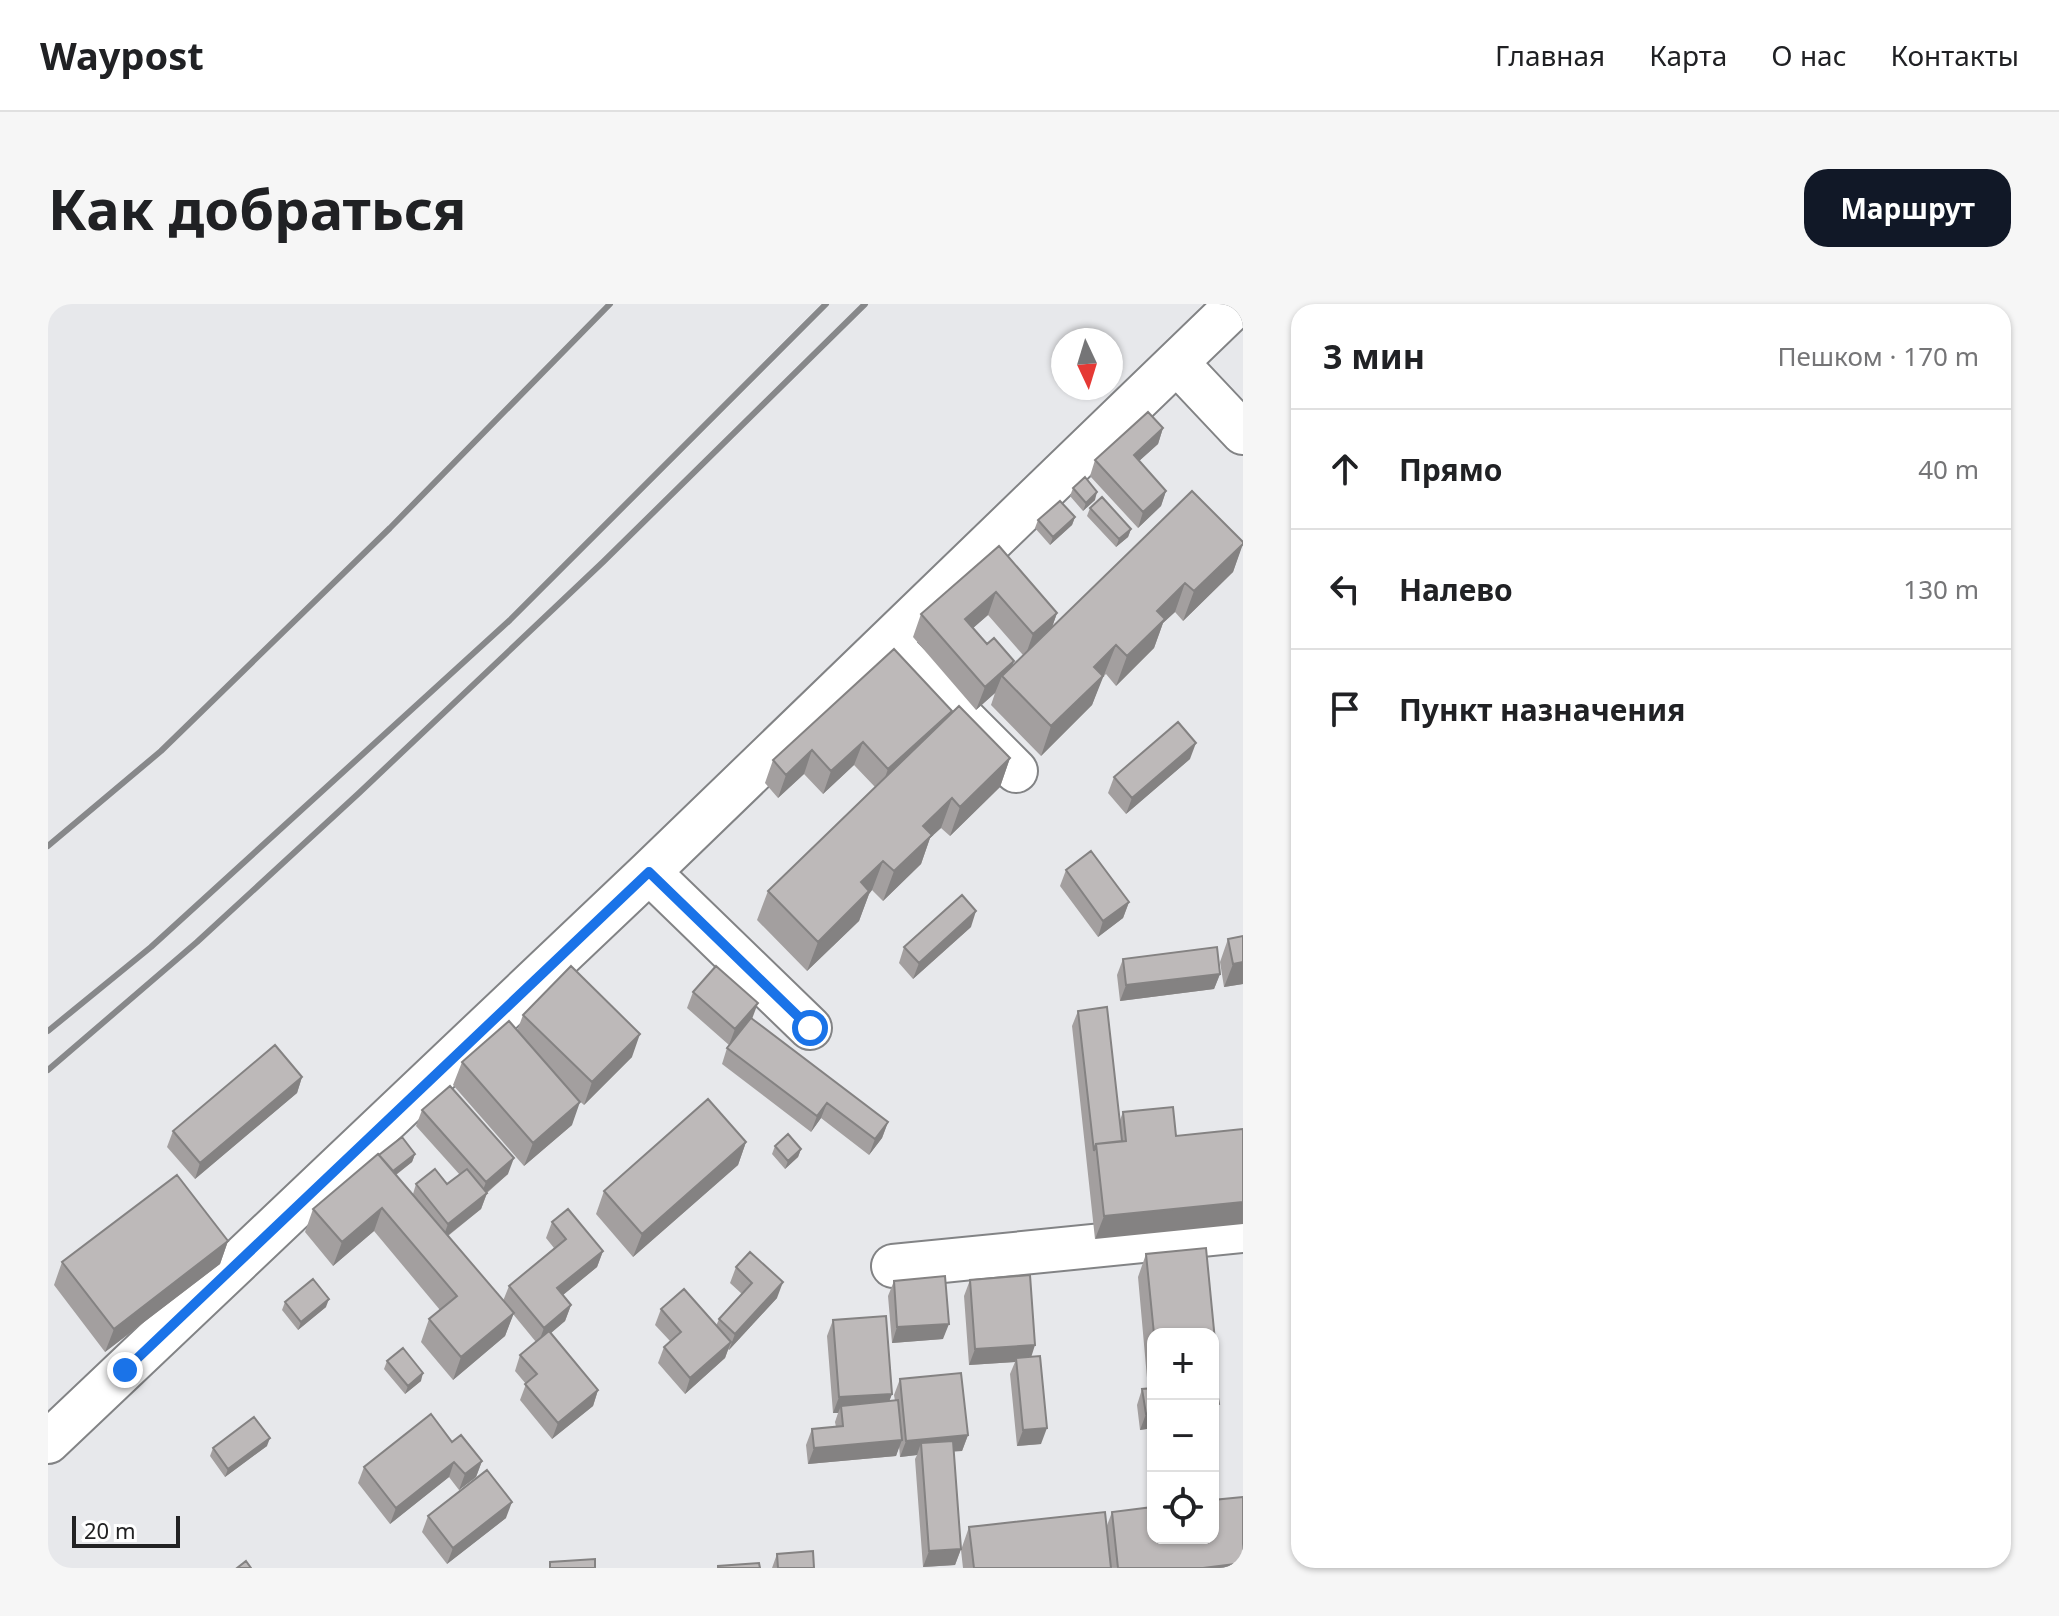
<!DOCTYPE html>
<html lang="ru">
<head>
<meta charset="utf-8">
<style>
	:root { --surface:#fff; --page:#f6f6f6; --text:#202124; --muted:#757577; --line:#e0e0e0; --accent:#111827 }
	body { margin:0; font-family:"Noto Sans",sans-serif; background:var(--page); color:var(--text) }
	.controls { position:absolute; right:24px; bottom:24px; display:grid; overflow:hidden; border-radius:16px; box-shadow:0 2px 6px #0004 }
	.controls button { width:72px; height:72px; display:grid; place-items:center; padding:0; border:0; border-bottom:2px solid var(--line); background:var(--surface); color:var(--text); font:40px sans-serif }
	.compass { position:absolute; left:1003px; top:24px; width:72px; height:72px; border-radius:50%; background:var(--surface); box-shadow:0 2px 6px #0004; rotate:176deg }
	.scale { position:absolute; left:24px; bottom:20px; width:108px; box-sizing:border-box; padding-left:8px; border:4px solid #222223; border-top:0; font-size:22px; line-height:28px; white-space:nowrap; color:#222223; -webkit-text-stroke:6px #fff; paint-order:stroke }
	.stop { position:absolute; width:24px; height:24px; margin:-18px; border:6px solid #1a73e8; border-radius:50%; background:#fff }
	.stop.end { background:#1a73e8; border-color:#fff; box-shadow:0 2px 8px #0008 }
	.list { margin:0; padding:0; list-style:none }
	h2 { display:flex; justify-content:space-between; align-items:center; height:104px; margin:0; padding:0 32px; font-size:34px }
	h2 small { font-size:26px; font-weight:400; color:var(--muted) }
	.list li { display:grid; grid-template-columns:52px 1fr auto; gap:24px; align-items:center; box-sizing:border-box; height:120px; padding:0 32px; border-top:2px solid var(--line) }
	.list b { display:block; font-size:30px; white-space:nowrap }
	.list em { font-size:26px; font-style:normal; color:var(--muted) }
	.icon { flex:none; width:44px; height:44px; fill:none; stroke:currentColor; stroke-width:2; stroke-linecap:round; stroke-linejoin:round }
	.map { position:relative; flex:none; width:1195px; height:1264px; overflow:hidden; border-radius:24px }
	header { display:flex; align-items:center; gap:48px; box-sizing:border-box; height:112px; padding:0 40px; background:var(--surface); border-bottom:2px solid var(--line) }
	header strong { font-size:38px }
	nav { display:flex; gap:44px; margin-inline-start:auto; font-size:28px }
	.intro { display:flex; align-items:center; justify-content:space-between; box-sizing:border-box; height:192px; padding:0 48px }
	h1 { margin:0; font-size:56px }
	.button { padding:20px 36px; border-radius:24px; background:var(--accent); color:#fff; font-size:28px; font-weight:700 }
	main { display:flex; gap:48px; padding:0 48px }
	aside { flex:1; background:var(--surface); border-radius:24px; box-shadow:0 2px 6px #0004 }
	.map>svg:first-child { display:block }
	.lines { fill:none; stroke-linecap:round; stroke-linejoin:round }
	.minor-casing { stroke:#828385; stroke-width:46 }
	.minor { stroke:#fff; stroke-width:42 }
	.rail { stroke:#87888a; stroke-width:6 }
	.wall { fill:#a39f9f; fill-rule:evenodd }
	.shaded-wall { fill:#848282 }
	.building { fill:#bdb9b9; stroke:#848282; stroke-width:2 }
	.route { stroke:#1a73e8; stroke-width:10 }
</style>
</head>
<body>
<header>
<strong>Waypost</strong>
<nav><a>Главная</a><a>Карта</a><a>О нас</a><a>Контакты</a></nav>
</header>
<div class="intro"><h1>Как добраться</h1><a class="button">Маршрут</a></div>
<main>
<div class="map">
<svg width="1195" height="1264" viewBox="0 0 1195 1264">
	<rect width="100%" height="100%" fill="#e7e8eb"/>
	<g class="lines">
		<defs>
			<path id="minor" d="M1130,60l65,69
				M839,338l129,129
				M601,568l161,156
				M845,962l350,-35
				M0,1138l601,-570 588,-568"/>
		</defs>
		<use href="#minor" class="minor-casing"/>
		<use href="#minor" class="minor"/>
		<path class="rail" d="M0,542l113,-95 229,-223 220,-224
			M0,727l103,-84 359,-327 316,-316
			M0,766l149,-128 162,-149 244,-231 262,-258"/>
	</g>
	<path class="wall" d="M1115,124l-5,16 -19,17 27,30 -5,15 -23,22 -48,-52 5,-16z
		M1025,184l22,12 -12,11 -13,-15z
		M1042,204l41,21 -3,8 -12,10 -29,-31z
		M1027,213l-3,8 -22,20 -15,-17 3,-8z
		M1195,238l-10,30 -50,49 -8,-9 -12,11 -9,25 -38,38 -10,-12 -4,4 -10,27 -51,51 -50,-51 4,-12 -19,17 -63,-73 8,-23 78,-68 58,67 -5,14zM940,311l35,40 -10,10 -26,-21 -14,-16z
		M904,407l58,47 -10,29 -50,49 -9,-8 -11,10 -9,26 -38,37 -11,-11 -3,4 -10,27 -52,50 -50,-51 11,-29 107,-104 -21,-22 -31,29 -19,-20 -26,24 -13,-15 8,-23z
		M1142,455l-64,55 -18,-21 6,-16z
		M1018,566l63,32 -6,16 -25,19 -38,-51z
		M923,623l-58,52 -14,-16 5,-16z
		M1195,632v48l-19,3 -4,-25 8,-23z
		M1075,655l97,15 -6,15 -94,12 -3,-26z
		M645,688l59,27 136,103 -6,16 -13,17 -48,-37 -10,14 -89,-68 5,-16 9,-11 -7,8 -42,-37z
		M1030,707l42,109 3,-8 50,-5 -78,132 -23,-213z
		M475,711l109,42 -48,48 -10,-9 -2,29 -48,41 -71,-81 9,-23 55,-31z
		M254,773l-5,16 -102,86 -28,-32 6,-16z
		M374,806l86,64 -21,19 -6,16 -33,27 55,65 6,-15 45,-38 -8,-10 6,-16 51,29 -6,16 -34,28 8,10 -6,16 -14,12 47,57 -5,16 -41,33 -32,-39 6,-16 -11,-13 5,-16 16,-13 -23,-28 -8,22 -52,44 -32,-38 8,-23 11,-9 -66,-79 -41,35 -28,-34 8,-23 66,-54 36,-1 -3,8 -16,13 17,19 3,-10h31l13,-9 -44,-49z
		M698,838l-8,23 -105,92 -37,-43 8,-23z
		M727,842l26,3 -3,8 -13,12 -13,-15z
		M180,937l-8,23 -115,88 -51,-67 8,-23z
		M1158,944l11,113 -4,10v-37h-60v94l-13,2 -3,-25 5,-16h6l-10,-112 8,-23z
		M688,963l41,31 -48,52 -1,-1 -3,9 -40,36 -27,-31 6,-16 6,-6 -15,-16 6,-16 55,17 3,-7 23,-25 -12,-11z
		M922,976l61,77 10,87 -24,2 -7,-72 5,-12 -46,3 -5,-69z
		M846,977l49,58 -51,4 -4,-47z
		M237,998l41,5 -28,23 -16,-20z
		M785,1016l59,74 -3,7h6l-1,-6 6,-16 68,56 -6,16h-8l7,98 -6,16 -32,2 -8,-108 2,-4 -17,2 -1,-11 -3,10 -88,8 -2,-19 6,-16 24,-2 -1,-5 3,-9h-5l-6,-77z
		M339,1057l34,20 -16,13 -21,-25z
		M404,1138l30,19 -6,16 -17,13 -10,-13 -59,47 -32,-41 6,-16z
		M219,1142l-42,31 -15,-21 3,-8z
		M1064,1208l131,56h-280l-2,-18 8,-23 137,1z
		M380,1212l78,2 -59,46 -25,-32z
		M729,1250l37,14h-42z"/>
	<path class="shaded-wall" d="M1115,124l-5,16 -30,27 6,-16z
		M1118,187l-5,15 -23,22 5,-16z
		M1049,188l-2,8 -12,11 3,-8z
		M1027,213l-3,8 -22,20 3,-8z
		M1083,225l-3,8 -12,10 3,-8z
		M1195,240l-10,28 -50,49 11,-30z
		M1137,279l-10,29 -12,11 -9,25 -38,38 11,-30 30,-45z
		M948,288l-8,23 -31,27 8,-23z
		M1009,309l-8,23 -24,21 8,-23z
		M1068,341l-24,60 -51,51 10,-30 43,-59z
		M966,357l-7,20 -5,-5 -7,17 -19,17 9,-23z
		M904,407l-72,81 8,-23z
		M815,438l-9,23 -31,29 8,-23z
		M1148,439l-6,16 -64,55 6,-16z
		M764,446l-8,24 -26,24 8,-23z
		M962,454l-10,29 -50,49 10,-29z
		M904,494l-11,30 -11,10 -9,26 -38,37 11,-30 29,-45z
		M835,557l-11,29 -3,4 -10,27 -52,50 11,-29 43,-60z
		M1081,598l-6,16 -25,19 5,-16z
		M928,607l-5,16 -58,52 6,-16z
		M1195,658v22l-19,3 9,-23z
		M1172,670l-6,15 -94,12 6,-16z
		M710,699l-6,16 -23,26 6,-16z
		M592,730l-8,23 -48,48 8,-23z
		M254,773l-5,16 -102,86 5,-16z
		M532,798l-8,23 -48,41 9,-23z
		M779,799l-6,15 -10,14 6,-16z
		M840,818l-6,16 -13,17 6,-16z
		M698,838l-8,23 -105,92 9,-23z
		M753,845l-3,8 -13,12 3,-8z
		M367,850l-3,8 -23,18 3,-8z
		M466,854l-6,16 -28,24 6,-16z
		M439,889l-6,16 -39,31 6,-16z
		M1195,898v22l-148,15 9,-23z
		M334,904l-8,23 -41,35 9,-24z
		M180,937l-8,23 -115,88 9,-23z
		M555,947l-6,16 -45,37 5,-16z
		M735,978l-6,16 -48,52 6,-16z
		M281,995l-3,8 -28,23 3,-8z
		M523,1001l-6,16 -27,23 6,-16z
		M466,1009l-9,23 -52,44 8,-23z
		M901,1020l-6,15 -51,4 5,-16z
		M683,1038l-6,16 -40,36 5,-16z
		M987,1041l-5,16 -14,-3 -1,4 -46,3 6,-16z
		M375,1069l-2,8 -16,13 3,-8z
		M1105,1072v13h-5z
		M550,1086l-5,16 -41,33 6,-16z
		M844,1090l-6,16 -45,-4 -3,7h-5l6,-16z
		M1171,1100l-6,16v-15z
		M1105,1109v15l-13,2 6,-16z
		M999,1124l-6,16 -24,2 6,-16z
		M920,1131l-6,16 -40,3 -1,-11 -4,12 -17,2 6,-16z
		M222,1134l-3,8 -42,31 3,-8z
		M854,1136l-6,16 -88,8 6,-16z
		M434,1157l-6,16 -17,13 6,-16z
		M406,1158l-5,15 -59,47 6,-16z
		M464,1198l-6,16 -59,46 6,-16z
		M913,1245l-6,16 -32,2 6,-16z
		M1195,1259v5h-40z"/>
	<path class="building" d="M1100,108l15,16 -29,27 32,36 -23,21 -48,-52z
		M1037,173l12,15 -11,11 -13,-15z
		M1144,187l51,51v2l-49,47 -9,-8 -28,28 8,8 -38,37 -11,-11 -22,22 9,9 -52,50 -49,-50z
		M1054,193l29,32 -12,10 -29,-31z
		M1012,197l15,16 -22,20 -15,-17z
		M951,242l58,67 -24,21 -37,-42 -31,27 22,25 7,-6 20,23 -29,26 -64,-73z
		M846,345l58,62 -64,58 -25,-27 -32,29 -19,-21 -26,25 -13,-15z
		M911,402l51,52 -50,49 -8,-9 -29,28 9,9 -38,36 -11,-10 -22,21 8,9 -51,51 -50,-51z
		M1130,418l18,21 -64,55 -18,-21z
		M1043,547l38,51 -26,19 -37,-51z
		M914,591l14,16 -57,52 -15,-16z
		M1195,632v26l-10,2 -5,-25z
		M1169,643l3,27 -94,11 -3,-26z
		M523,662l69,68 -48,48 -69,-67z
		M668,662l42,37 -23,26 -42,-37z
		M1059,703l15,134 -26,3 -2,7 -16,-140z
		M703,714l137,104 -13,17 -48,-36 -10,13 -90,-68z
		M461,717l71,81 -47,41 -71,-81z
		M227,741l27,32 -102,86 -27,-32z
		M402,782l64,72 -28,24 -64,-72z
		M660,795l38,43 -104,92 -38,-43z
		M1125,803l3,29 67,-7v73l-139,14 -8,-72 30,-3 -3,-29z
		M740,830l13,15 -13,12 -13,-15z
		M354,833l13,17 -22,17 -14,-16z
		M330,850l136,159 -53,44 -32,-38 28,-23 -75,-88 -40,34 -29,-33z
		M387,865l12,15 20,-15 20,24 -39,31 -32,-40z
		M129,871l51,66 -114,88 -52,-67z
		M520,905l35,42 -46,37 14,17 -27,23 -35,-42 57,-47 -14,-17z
		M1158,944l11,113h-4v-27h-59l-8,-80z
		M702,948l33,30 -48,52 -16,-15 33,-36 -16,-16z
		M982,971l5,70 -60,4 -5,-69z
		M897,972l4,48 -52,3 -3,-46z
		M265,975l16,20 -28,23 -16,-20z
		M636,985l47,53 -41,36 -26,-31 17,-15 -20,-23z
		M838,1012l6,78 -53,3 -6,-77z
		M501,1027l49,59 -40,33 -33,-39 12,-10 -17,-19z
		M355,1044l20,25 -15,13 -21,-25z
		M992,1052l7,72 -24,2 -7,-72z
		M913,1069l7,62 -62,6 -6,-62z
		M1167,1075l4,25 -6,1v-25z
		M1105,1084v25l-7,1 -4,-25z
		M850,1096l4,40 -88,8 -2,-19 31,-3 -2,-20z
		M383,1110l21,28 9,-7 21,26 -17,13 -11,-12 -58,46 -32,-41z
		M206,1113l16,21 -42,31 -15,-21z
		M905,1137l8,108 -32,2 -8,-108z
		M439,1166l25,32 -59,46 -25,-32z
		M1195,1193v66l-40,5h-85l-6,-56 41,-5v31h60v-38z
		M1057,1208l6,56h-137l-5,-41z
		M765,1247l1,17h-36l-1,-14z
		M547,1255v9h-45v-6z
		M198,1257l5,7h-14z
		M711,1259l1,5h-42v-2z"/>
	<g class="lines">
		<path class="route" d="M77,1066l524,-498 161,156"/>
	</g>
</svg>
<div class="controls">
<button>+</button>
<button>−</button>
<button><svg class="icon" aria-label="locate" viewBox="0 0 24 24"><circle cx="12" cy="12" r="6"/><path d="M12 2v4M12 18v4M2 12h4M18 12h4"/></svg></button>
</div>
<svg class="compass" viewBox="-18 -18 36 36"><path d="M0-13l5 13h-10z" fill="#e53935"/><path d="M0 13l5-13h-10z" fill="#757577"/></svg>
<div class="scale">20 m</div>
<div class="stop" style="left:762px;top:724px"></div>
<div class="stop end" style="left:77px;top:1066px"></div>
</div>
<aside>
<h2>3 мин<small>Пешком · 170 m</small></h2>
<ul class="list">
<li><svg class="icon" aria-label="ahead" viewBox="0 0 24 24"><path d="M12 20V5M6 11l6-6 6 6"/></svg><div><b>Прямо</b></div><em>40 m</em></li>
<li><svg class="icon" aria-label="left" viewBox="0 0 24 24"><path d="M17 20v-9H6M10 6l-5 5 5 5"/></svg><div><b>Налево</b></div><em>130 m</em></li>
<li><svg class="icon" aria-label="arrive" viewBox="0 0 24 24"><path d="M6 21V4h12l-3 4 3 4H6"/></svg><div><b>Пункт назначения</b></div></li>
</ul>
</aside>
</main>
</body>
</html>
